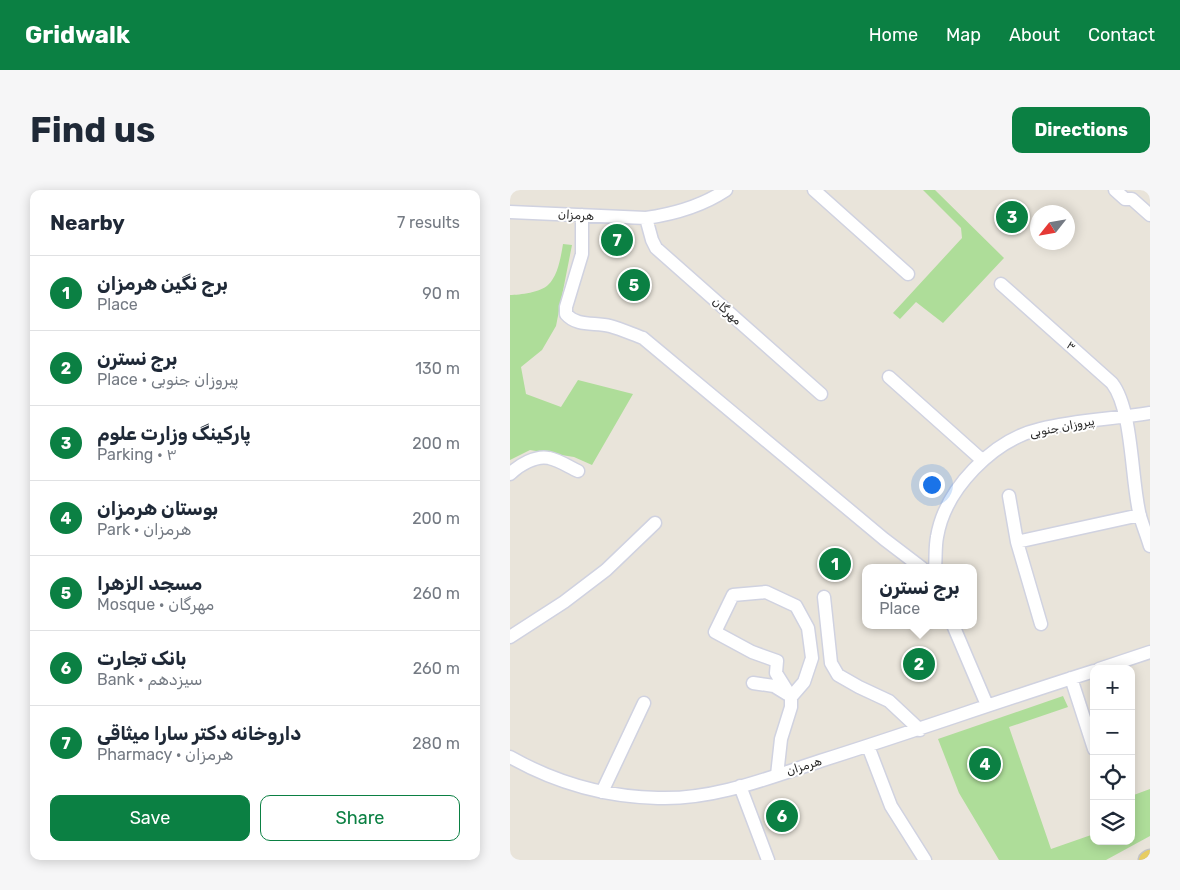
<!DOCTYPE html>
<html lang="en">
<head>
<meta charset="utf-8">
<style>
	:root { --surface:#fff; --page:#f6f6f7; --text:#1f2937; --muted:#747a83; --line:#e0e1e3; --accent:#0b8043 }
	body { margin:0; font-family:Rubik,Cairo,sans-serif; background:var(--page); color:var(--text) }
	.controls { position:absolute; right:15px; bottom:15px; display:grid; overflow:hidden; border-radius:10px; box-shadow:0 2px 12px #0003 }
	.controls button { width:45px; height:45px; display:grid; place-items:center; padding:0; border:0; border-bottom:1px solid var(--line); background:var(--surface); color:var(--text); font:25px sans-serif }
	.compass { position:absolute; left:520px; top:15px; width:45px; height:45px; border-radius:50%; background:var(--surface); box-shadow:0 2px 12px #0003; rotate:239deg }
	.you { position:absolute; left:421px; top:294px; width:18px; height:18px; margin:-12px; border:4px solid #fff; border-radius:50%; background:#1a73e8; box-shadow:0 0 0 8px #1a73e833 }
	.badge { display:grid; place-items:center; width:32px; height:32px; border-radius:50%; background:var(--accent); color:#fff; font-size:16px; font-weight:700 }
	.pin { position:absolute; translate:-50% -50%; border:2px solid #fff; box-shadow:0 1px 5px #0006 }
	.popup { position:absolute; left:352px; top:374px; width:115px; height:65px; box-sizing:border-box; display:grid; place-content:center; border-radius:10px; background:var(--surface); filter:drop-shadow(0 1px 4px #0005); font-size:16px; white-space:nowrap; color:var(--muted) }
	.popup b { font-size:19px; color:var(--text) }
	.popup::after { content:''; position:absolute; left:50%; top:100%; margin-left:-10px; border:10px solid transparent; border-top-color:var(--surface) }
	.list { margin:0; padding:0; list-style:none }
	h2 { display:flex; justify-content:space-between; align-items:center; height:65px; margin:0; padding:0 20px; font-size:21px }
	h2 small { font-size:16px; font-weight:400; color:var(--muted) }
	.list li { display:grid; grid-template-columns:32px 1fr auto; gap:15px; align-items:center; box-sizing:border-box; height:75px; padding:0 20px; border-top:1px solid var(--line) }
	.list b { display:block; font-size:19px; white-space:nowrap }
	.list p { margin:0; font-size:16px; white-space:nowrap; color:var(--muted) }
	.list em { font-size:16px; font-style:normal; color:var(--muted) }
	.actions { display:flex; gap:10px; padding:15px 20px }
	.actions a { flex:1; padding:11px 0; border:1px solid var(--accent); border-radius:10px; text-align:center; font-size:18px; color:var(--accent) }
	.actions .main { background:var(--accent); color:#fff }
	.icon { flex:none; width:28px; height:28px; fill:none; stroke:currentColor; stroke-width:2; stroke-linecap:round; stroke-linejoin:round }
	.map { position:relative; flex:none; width:640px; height:670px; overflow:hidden; border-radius:10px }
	header { display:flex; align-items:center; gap:30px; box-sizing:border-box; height:70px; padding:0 25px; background:var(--accent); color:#fff }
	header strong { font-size:24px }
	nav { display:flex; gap:28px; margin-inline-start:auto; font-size:18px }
	.intro { display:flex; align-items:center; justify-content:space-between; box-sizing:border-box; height:120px; padding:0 30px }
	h1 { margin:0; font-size:35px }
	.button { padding:12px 22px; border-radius:10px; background:var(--accent); color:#fff; font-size:18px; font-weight:700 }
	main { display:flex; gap:30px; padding:0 30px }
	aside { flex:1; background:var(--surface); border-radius:10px; box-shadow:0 2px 12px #0003 }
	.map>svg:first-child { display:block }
	.green { fill:#aedd99 }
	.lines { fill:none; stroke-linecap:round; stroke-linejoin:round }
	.minor-casing { stroke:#d0d2e0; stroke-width:15 }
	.major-casing { stroke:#c3c3c3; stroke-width:19 }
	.minor { stroke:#fff; stroke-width:12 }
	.major { stroke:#e7cd62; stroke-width:16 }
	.labels { text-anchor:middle; stroke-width:4; stroke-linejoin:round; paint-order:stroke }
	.street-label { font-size:12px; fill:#282828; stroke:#fff }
</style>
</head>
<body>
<header>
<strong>Gridwalk</strong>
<nav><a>Home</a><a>Map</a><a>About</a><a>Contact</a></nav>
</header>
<div class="intro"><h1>Find us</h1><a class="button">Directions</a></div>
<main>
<aside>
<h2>Nearby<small>7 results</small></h2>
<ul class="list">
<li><span class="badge">1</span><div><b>برج نگین هرمزان</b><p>Place</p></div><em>90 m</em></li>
<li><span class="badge">2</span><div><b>برج نسترن</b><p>Place · پیروزان جنوبی</p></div><em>130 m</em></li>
<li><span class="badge">3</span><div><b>پارکینگ وزارت علوم</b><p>Parking · ۳</p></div><em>200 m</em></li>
<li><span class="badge">4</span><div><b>بوستان هرمزان</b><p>Park · هرمزان</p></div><em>200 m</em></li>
<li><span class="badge">5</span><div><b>مسجد الزهرا</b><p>Mosque · مهرگان</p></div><em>260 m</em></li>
<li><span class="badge">6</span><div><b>بانک تجارت</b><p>Bank · سیزدهم</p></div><em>260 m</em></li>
<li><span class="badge">7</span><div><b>داروخانه دکتر سارا میثاقی</b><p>Pharmacy · هرمزان</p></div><em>280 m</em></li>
</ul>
<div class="actions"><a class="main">Save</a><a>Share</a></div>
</aside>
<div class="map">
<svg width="640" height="670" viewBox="0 0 640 670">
	<rect width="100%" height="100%" fill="#e9e4da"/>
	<path class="green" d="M413,0h12l69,68 -61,65 -27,-21 -16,17 -7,-6 69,-75 -1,-10z
		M53,54l9,1 -16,81 -14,24 -21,17 5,27 35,13 17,-27 55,14 -41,71 -18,-8 -44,-7 -20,10v-165c10,0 31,-3 38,-10 10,-9 13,-29 15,-41z
		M553,506l5,11 -59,20 42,122 43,-15v7h37v-45l19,-7v47l-44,24h-107l-40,-67 -21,-54z"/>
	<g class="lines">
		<defs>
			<path id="minor" d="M304,0l94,84
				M605,0l10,9h7l18,16
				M0,22l136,6c28,-4 56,-12 80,-28
				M72,25v39l-16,53v7c11,13 29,8 44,12 11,3 22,8 33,12l241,201 38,29
				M136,28l6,22 4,8 165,146
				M491,94l111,99c21,27 19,98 28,133 3,10 7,20 10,30
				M379,187l93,83
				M0,284c9,-9 26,-19 39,-16 10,2 20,9 29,13
				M499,306l8,46 24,82
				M507,352l123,-27
				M425,378c1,-10 0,-21 2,-31 8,-48 56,-97 103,-108 36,-9 74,-10 110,-16
				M314,407l7,66 7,12 21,12 30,14 31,29
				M443,435l34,80
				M0,447l54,-35 42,-32 49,-47
				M589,479l51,-17
				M561,488l23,71
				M243,493l21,3 13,8
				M358,556l23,60 34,54
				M0,567c46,26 96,40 148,41 56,2 110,-20 162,-37 92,-29 182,-61 274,-90
				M267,585l4,-36 10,-32v-10l-15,-24 1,-12 -25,-9 -37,-20 18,-37 33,-3 30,14 12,22 4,30 -8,24 -13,15
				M230,596l28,74
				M92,602l42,-89"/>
			<path id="major" d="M637,670l3,-2"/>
		</defs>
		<use href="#minor" class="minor-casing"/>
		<use href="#major" class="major-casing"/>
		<use href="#minor" class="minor"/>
		<use href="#major" class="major"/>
	</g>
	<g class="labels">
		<g class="street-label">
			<text transform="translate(66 25) rotate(3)" y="4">هرمزان</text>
			<text transform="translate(217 121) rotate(42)" y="4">مهرگان</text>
			<text transform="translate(561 156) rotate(42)" y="4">۳</text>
			<text transform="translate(552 237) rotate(-11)" y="4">پیروزان جنوبی</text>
			<text transform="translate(294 576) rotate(-18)" y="4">هرمزان</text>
		</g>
	</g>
</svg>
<div class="controls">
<button>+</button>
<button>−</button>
<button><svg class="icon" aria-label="locate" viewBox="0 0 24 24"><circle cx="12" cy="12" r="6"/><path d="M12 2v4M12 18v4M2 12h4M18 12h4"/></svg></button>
<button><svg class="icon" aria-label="layers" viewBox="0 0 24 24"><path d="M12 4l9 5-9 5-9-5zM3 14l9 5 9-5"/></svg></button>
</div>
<svg class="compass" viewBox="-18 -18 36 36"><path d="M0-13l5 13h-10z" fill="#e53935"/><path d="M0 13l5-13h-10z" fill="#747a83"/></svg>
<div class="you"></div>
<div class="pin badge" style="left:325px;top:374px">1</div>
<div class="pin badge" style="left:409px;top:474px">2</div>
<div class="popup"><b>برج نسترن</b>Place</div>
<div class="pin badge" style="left:502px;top:27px">3</div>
<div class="pin badge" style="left:475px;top:574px">4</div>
<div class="pin badge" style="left:124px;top:95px">5</div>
<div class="pin badge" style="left:272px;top:626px">6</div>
<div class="pin badge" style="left:107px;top:50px">7</div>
</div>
</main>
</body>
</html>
